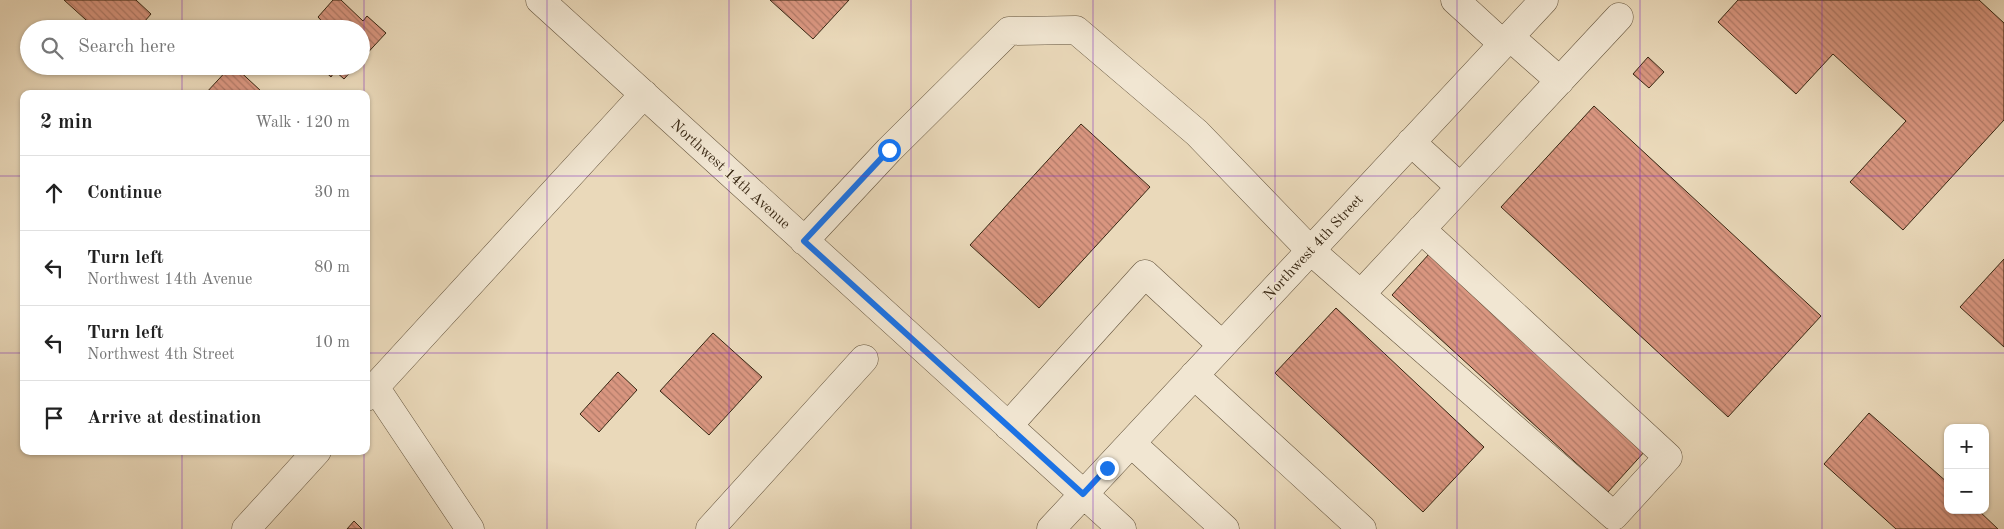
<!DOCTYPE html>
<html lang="en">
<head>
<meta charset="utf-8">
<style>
	:root { --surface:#fff; --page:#f6f6f6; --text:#222; --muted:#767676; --line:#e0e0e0 }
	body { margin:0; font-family:"Old Standard TT",serif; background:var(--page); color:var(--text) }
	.controls { position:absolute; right:15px; bottom:15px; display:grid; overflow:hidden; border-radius:10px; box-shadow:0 1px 4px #0004 }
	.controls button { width:45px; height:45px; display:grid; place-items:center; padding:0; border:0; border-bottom:1px solid var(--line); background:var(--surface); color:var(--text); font:25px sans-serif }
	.stop { position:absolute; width:15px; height:15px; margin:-11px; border:4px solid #1a73e8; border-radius:50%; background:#fff }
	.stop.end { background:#1a73e8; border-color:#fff; box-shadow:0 1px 5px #0008 }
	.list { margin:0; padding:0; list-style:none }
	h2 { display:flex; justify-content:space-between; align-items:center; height:65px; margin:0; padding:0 20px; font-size:21px }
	h2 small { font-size:16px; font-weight:400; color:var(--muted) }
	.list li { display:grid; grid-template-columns:32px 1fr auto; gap:15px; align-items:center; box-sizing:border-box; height:75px; padding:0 20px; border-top:1px solid var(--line) }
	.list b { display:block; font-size:19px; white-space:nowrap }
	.list p { margin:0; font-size:16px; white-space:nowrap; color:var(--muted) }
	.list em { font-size:16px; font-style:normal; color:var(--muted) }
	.icon { flex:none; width:28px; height:28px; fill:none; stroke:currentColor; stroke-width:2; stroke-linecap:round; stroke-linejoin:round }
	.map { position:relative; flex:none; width:2004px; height:529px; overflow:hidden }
	.search { position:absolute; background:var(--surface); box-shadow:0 1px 4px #0004; left:20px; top:20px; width:350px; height:55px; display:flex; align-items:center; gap:12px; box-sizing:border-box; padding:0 18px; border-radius:28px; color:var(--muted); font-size:19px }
	.panel { position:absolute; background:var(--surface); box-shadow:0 1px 4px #0004; left:20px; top:90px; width:350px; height:365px; border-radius:10px }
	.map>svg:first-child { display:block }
	.building { fill:url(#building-back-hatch); stroke:#382713 }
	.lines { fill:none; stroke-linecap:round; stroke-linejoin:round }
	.minor-casing { stroke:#64543d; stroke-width:29 }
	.minor { stroke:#f1e6d2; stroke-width:28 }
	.route { stroke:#1a73e8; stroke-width:6 }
	.grid { fill:none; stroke:#7b2cbf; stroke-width:1; stroke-opacity:0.55 }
	.labels { text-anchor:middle; stroke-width:4.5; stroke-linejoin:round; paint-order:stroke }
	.street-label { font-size:15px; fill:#382713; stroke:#f1e6d2 }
</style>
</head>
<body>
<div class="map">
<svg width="2004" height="529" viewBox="0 0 2004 529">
	<defs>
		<pattern id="building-back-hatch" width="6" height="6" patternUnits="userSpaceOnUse" patternTransform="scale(1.25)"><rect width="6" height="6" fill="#d99680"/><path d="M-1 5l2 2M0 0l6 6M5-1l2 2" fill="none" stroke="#b17a68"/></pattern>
	</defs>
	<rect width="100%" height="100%" fill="#ead9ba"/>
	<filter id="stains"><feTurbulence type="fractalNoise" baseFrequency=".004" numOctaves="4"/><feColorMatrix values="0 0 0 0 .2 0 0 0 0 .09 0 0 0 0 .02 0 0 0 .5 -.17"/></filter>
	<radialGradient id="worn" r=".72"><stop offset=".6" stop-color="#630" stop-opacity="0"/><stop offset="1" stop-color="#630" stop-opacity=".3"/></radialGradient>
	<path class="building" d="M64,0h72l15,14 -13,15h-42z
		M333,0h8l22,21 4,-5 19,17 -25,27v-31h-32l-11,-12z
		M770,0h79l-36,39z
		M1738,0h241l25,23v97l-101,110 -53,-48 56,-61 -73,-67 -37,40 -78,-72z
		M1648,57l16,15 -15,16 -16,-14z
		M231,66h3l27,25 -2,3h-54z
		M319,66h37l-12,13 -9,-8 -4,6z
		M1594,106l227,210 -93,101 -227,-210z
		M1081,124l69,63 -111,121 -69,-63z
		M1429,254l217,196 -38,42 -216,-197z
		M2004,259v88l-44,-40z
		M1336,308l148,139 -61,65 -148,-139z
		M713,333l49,44 -53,58 -49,-44z
		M618,372l19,18 -38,42 -19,-18z
		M1869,413l79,70v27h30l20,19h-102l-72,-65z
		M354,521l8,8h-15z"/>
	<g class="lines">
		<defs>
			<path id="minor" d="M540,0l582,529
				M1455,0l48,44
				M1510,37l50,44
				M1411,142l49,45
				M804,241l85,-91 120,-119 67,-1 121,103 113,117 304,266 54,-59 -247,-228
				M1361,294l258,-277
				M1194,375l168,154
				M375,387l95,142
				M366,397l278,-303
				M1008,426l137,-152 77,71
				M1131,443l94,86
				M246,529l71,-78
				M710,529l154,-170
				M1051,529l493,-529"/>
		</defs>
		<use href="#minor" class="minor-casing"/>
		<use href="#minor" class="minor"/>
	</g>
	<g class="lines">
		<path class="route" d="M889,150l-85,91 279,253 24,-26"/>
	</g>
	<path class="grid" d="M182,0v29M364,0v94M547,0v529M729,0v529M911,0v529M1093,0v529M1275,0v529M1457,0v529M1640,0v529M1822,0v529M182,66v28M0,176h24M366,176h1638M0,353h24M366,353h1638M182,451v78M364,451v78"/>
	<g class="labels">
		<g class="street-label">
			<text transform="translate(731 174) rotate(42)" y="5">Northwest 14th Avenue</text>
			<text transform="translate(1313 247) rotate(-47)" y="5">Northwest 4th Street</text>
		</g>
	</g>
	<rect width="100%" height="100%" filter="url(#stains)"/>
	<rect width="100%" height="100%" fill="url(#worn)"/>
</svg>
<div class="controls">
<button>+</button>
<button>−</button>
</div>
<div class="stop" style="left:889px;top:150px"></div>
<div class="stop end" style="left:1107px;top:468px"></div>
<div class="search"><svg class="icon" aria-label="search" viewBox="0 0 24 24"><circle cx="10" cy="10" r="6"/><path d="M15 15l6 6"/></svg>Search here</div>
<section class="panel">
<h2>2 min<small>Walk · 120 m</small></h2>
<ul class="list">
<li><svg class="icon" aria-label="ahead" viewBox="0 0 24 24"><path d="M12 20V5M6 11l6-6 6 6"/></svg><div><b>Continue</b></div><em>30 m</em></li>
<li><svg class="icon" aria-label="left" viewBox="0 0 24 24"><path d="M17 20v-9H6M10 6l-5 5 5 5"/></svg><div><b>Turn left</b><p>Northwest 14th Avenue</p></div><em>80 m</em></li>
<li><svg class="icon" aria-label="left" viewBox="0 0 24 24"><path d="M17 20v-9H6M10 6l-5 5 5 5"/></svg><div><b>Turn left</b><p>Northwest 4th Street</p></div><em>10 m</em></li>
<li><svg class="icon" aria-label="arrive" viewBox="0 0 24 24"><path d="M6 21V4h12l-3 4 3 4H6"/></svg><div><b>Arrive at destination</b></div></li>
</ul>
</section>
</div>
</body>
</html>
